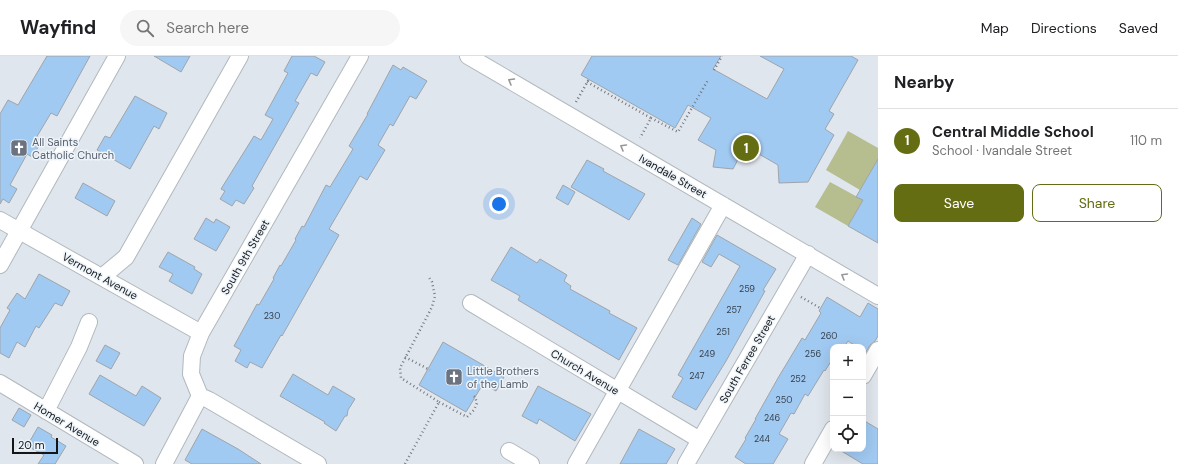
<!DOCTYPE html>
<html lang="en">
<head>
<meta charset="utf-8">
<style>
	:root { --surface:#fff; --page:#f6f6f6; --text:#202124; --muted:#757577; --line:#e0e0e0; --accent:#656d12 }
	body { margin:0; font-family:"DM Sans",sans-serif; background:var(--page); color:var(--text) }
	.controls { position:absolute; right:12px; bottom:12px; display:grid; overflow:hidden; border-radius:8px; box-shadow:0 4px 16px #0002 }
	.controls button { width:36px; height:36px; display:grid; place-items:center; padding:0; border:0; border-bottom:1px solid var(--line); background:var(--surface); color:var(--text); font:20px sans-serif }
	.scale { position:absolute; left:12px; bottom:10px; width:46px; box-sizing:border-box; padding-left:4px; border:2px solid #131517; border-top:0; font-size:11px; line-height:14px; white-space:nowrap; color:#131517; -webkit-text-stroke:3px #edf4fa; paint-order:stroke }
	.you { position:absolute; left:499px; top:148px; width:14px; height:14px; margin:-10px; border:3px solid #fff; border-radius:50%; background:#1a73e8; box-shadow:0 0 0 6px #1a73e833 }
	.badge { display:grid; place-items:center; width:26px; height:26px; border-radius:50%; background:var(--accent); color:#fff; font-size:13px; font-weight:700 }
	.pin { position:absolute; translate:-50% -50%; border:2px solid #fff; box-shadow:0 1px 4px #0006 }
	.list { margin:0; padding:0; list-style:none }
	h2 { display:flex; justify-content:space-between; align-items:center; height:52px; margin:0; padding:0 16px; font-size:17px }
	h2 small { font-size:13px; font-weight:400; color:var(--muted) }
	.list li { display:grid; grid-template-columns:26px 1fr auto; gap:12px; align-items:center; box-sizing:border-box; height:64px; padding:0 16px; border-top:1px solid var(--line) }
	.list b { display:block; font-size:15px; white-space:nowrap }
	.list p { margin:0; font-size:13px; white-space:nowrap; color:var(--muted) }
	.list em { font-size:13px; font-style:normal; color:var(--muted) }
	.actions { display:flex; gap:8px; padding:12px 16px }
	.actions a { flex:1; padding:9px 0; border:1px solid var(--accent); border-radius:8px; text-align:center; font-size:14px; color:var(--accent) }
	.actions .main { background:var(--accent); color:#fff }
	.icon { flex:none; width:22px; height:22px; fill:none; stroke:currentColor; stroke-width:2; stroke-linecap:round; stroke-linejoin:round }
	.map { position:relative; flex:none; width:878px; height:408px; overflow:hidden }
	header { display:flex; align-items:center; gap:24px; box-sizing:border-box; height:56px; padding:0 20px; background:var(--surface); border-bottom:1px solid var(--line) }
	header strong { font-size:19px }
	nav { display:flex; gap:22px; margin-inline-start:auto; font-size:14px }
	.search { width:280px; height:36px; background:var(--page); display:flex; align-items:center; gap:10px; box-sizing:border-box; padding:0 14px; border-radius:22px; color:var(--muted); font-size:15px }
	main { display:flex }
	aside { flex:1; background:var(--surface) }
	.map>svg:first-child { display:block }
	.green { fill:#b6bd8f }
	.building { fill:#a1caf2; stroke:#9ea4ab }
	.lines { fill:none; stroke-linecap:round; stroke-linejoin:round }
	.minor-casing { stroke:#b1b8be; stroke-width:18 }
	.path { stroke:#75797e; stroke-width:2.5; stroke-dasharray:1 3; stroke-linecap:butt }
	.minor { stroke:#fff; stroke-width:16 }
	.oneway { stroke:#959697 }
	.labels { text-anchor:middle; stroke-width:3; stroke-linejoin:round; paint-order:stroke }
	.number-label { font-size:9px; fill:#36424e }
	.worship-label { font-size:11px; fill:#5b616d; stroke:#edf4fa; text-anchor:start }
	.street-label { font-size:11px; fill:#131517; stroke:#edf4fa }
</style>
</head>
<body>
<header>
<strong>Wayfind</strong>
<div class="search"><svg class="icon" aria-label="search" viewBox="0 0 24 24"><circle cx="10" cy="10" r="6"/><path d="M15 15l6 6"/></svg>Search here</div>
<nav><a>Map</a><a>Directions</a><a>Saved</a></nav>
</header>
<main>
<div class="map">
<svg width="878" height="408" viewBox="0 0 878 408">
	<rect width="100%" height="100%" fill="#e0e6ed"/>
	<path class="green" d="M848,75l30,17v11l-18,31 -34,-20z
		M830,126l33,18 -15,26 -33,-19z"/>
	<path class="building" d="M47,0h43l-33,60 -6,-3 -15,25 6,3 -10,16 -5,-3 -17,31 7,4 -8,14 -6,-4 -3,5v-90l8,-14 10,5z
		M154,0h36l-9,16z
		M292,0h22l11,6 -8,14 -6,-3 -16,28 4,2 -47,83 2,2 -10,16 -8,-4 -4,6 -12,-7 5,-8 -4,-2 33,-53 7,4 12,-21 -8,-4 23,-42 -4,-2z
		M592,0h129l-8,13 54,30 17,-30 -24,-13h91l7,4 -29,51 5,3 -9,15 9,6 -26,47 -29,1 -1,-18 -33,-19 -12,23 -20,-2 3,-17 -18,-10 13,-22 -23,-13 -13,23 -94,-53z
		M393,9l8,5 2,-3 24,14 -11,18 -6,-3 -17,30 -3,-2 -12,21 7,5 -18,30 -7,-4 -31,53 10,6 -57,101 -1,-1 -19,33 -12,-6 -3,6 -12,-7 6,-11 -7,-4 23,-42 2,1 15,-26 -1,-1 7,-13 1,1 15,-26 -1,-1 7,-13 2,1 22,-42 4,2 23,-38 -4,-3 19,-32h-1z
		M135,40l32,17 -8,16 -5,-3 -24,43 -33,-19 8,-14 5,2z
		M878,103v84l-30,-17 15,-26 -7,-3z
		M587,104l17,9 -1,2 42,23 -16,26 -58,-33z
		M83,127l32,18 -8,15 -32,-18z
		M563,129l12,7 -7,13 -12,-7z
		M206,162l8,5 2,-4 14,8 -14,24 -22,-12z
		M692,162l9,6 -23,41 -10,-5z
		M717,179l59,34 -13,21 2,1 -39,70 -30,49 -24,-13 11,-19 -5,-3 62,-109 -21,-12 -8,13 -9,-5z
		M511,191l26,16 3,-4 27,16 -3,6 7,5 -1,3 40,22 -1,2 28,15 -18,32 -101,-60 2,-4 -29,-16z
		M168,196l27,15 -1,2 8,5 -10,20 -23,-13 4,-7 -14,-7z
		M39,218l31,17 -8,15 -7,-3 -16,25 -3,-2 -11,21 -8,-5 -8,16 -9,-5v-25l10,-18 -3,-2 10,-15 8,6z
		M827,241l33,20 8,-14 10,6v27l-3,5 -5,4 -4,7 -3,-1v-4h-6l-9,-6 -4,6h-11v11l-8,13 -1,-1 -16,26 -3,-2 -11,20 -3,-1 -12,21 9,5 -15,25h-27l-11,-7 11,-18 -1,-1 11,-19h-1l23,-41 24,-40 3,2 16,-27 -2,-2z
		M443,286l61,35 -8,14 -13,-7 -17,28 -47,-27z
		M105,289l15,8 -9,16 -15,-8z
		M293,318l35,21 5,-9 22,13 -7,11 -1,6h-2l-9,15 -12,-8 1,-1 -45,-26z
		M100,319l36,21 6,-10 19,12 -17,28 -55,-32z
		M538,330l53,28 -16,27 -36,-22 -2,5 -15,-8z
		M19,352l12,7 -7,12 -12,-7z
		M863,364l15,9v35h-15l-25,-15h25z
		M38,371l14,8 -1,2 15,9 -11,18h-17l6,-9 -17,-9z
		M202,373l36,20 23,15h-69l-7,-4z
		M639,373l36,20 -9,15h-46z"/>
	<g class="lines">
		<defs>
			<path id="minor" d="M468,0l410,240
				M0,164l201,113
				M0,209l117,-209
				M102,221l24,-20 114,-201
				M471,247l229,137
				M863,320l15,-26
				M0,327l135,81
				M200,340l9,4 109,64
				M46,355l33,-64 10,-25
				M509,395l22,13
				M164,408l36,-68 -9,-22 1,-18 9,-23 159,-277
				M576,408l147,-259
				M686,408l122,-210
				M813,408l20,-35"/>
		</defs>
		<use href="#minor" class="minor-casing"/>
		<path class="path" d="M714,14l8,-14
			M587,26l64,36 -11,20
			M576,46l13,-23
			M651,62l27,14 30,-52
			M801,241l19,11
			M405,301l25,13
			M439,346l28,15 7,-7 3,-7 -2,-6 -3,-2
			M405,408l34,-62 -38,-24 -1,-10 32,-61 3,-11 -3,-14 -4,-6"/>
		<use href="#minor" class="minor"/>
	</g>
	<defs><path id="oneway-chevron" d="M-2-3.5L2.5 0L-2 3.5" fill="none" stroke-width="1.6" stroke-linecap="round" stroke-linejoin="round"/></defs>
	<g class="oneway">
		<use href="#oneway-chevron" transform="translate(511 25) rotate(-150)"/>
		<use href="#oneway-chevron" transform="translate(623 91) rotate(-150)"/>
		<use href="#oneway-chevron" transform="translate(844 220) rotate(-150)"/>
	</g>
	<defs>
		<symbol id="church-square" viewBox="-11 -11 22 22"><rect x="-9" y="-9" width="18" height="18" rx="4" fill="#6b7280" stroke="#edf4fa"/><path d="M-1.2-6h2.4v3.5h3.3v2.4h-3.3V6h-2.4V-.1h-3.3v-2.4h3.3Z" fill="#fff"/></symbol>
	</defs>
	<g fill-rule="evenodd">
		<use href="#church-square" x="9" y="82" width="20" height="20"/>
		<use href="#church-square" x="444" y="311" width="20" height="20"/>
	</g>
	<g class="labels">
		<g class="number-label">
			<text x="747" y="236">259</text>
			<text x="734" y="257">257</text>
			<text x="272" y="263">230</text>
			<text x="723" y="279">251</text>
			<text x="829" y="283">260</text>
			<text x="707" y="301">249</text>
			<text x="813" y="301">256</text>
			<text x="697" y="323">247</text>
			<text x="798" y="326">252</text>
			<text x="784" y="347">250</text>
			<text x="772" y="365">246</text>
			<text x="762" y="386">244</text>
		</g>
		<g class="worship-label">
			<text x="32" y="90">All Saints<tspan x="32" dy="13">Catholic Church</tspan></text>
			<text x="467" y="319">Little Brothers<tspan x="467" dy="13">of the Lamb</tspan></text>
		</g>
		<g class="street-label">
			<text transform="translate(673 120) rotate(30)" y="4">Ivandale Street</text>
			<text transform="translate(245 201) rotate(-60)" y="4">South 9th Street</text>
			<text transform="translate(100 220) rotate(29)" y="4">Vermont Avenue</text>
			<text transform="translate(747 303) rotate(-60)" y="4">South Ferree Street</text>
			<text transform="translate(585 316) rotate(31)" y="4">Church Avenue</text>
			<text transform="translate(67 368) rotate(31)" y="4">Homer Avenue</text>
		</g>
	</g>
</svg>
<div class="controls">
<button>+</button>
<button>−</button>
<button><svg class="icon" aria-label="locate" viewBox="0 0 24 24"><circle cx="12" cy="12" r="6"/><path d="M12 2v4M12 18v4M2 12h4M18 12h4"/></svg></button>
</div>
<div class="scale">20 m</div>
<div class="you"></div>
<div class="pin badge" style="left:746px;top:92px">1</div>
</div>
<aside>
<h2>Nearby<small></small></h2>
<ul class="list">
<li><span class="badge">1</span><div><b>Central Middle School</b><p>School · Ivandale Street</p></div><em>110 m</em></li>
</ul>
<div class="actions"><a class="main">Save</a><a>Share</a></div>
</aside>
</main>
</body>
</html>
